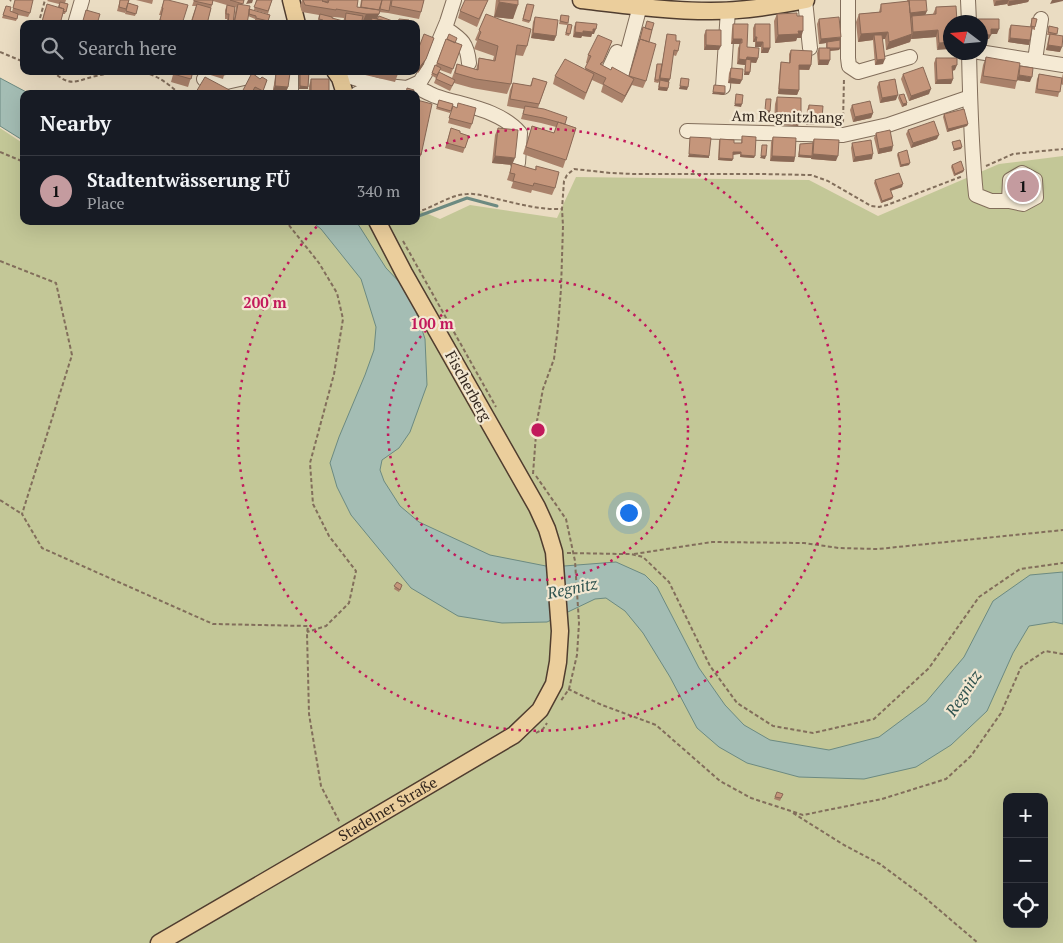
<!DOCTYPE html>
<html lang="en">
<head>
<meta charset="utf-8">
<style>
	:root { --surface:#171b24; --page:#20242c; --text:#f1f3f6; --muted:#9ea1a6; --line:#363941; --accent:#c49b9f }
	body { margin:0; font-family:"PT Serif",serif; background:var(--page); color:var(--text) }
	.controls { position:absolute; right:15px; bottom:15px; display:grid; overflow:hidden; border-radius:10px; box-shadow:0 5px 20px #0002 }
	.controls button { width:45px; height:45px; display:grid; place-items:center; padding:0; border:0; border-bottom:1px solid var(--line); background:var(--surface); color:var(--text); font:25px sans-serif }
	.compass { position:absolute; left:943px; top:15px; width:45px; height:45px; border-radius:50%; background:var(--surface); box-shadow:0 5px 20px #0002; rotate:286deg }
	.you { position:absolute; left:628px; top:512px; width:18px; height:18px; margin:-12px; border:4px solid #fff; border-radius:50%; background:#1a73e8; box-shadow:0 0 0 8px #1a73e833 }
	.badge { display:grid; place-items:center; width:32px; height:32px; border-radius:50%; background:var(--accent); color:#111; font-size:16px; font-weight:700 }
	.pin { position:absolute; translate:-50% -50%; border:2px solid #fff; box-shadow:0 1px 5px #0006 }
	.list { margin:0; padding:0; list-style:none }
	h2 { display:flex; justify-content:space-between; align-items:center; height:65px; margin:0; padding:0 20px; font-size:21px }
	h2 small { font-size:16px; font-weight:400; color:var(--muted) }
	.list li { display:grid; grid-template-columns:32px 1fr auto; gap:15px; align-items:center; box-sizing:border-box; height:70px; padding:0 20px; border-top:1px solid var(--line) }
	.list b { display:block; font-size:19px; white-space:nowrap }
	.list p { margin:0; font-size:16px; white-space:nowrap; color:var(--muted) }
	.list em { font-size:16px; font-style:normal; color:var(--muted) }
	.icon { flex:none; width:28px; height:28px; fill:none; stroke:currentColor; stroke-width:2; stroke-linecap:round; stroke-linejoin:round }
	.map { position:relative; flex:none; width:1063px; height:943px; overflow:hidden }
	.search { position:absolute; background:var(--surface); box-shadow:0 5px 20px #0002; left:20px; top:20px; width:400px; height:55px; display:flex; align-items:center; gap:12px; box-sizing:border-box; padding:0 18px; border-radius:10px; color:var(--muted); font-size:19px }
	.panel { position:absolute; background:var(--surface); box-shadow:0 5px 20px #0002; left:20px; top:90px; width:400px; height:135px; border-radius:10px }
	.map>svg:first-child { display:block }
	.green { fill:#c3c797; fill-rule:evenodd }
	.water { fill:#a4bdb4; stroke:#6c8a81 }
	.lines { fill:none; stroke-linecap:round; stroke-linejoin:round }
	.stream { stroke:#6c8a81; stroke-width:3 }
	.minor-casing { stroke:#826e5b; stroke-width:16 }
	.major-casing { stroke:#503d2f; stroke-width:19 }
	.path { stroke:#826e5b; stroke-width:2; stroke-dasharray:4 2.5; stroke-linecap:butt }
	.minor { stroke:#f5ead4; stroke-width:14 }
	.major { stroke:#ebce9c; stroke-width:16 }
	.wall { fill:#a9816a }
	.shaded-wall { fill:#8a6956 }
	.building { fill:#c5967b; stroke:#8a6956 }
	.ring { fill:none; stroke:#c2185b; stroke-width:2.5; stroke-dasharray:2.5 5 }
	.labels { text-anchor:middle; stroke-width:4.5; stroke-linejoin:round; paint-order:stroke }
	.street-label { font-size:15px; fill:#33271e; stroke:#f2e7d1 }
	.water-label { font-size:16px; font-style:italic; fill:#2e524e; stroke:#f2e7d1 }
	.centre { fill:#c2185b; stroke:#f2e7d1; stroke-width:2.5 }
	.ring-label { font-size:15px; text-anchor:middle; font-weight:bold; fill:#c2185b; stroke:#f2e7d1; stroke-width:4.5; stroke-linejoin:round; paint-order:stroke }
</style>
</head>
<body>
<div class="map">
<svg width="1063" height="943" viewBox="0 0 1063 943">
	<rect width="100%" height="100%" fill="#eadcc2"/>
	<path class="green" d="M0,128l24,16v77h392v-12l24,10 30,-14 87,13 19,-41 233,3 69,36 121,-52 64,-8v787h-1063zM1007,797h37v127h-37z"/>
	<path class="water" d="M0,78l30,16h-6v47l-24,-15z
		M311,221h45l30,47 18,19 10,18 11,34 2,46 -17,47 -11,16 -17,12 -2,10 4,11 16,25 19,16 71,33 61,12 65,-5 29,13 12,12 42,81 26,37 19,20 26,15 59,10 50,-13 47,-35 38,-45 29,-56 37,-26 33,-3v52l-9,-2 -25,4 -16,27 -26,58 -36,34 -35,22 -52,12 -65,-2 -52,-14 -28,-16 -22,-19 -27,-51 -27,-44 -18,-22 -19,-13 -11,1 -48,23 -45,1 -44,-7 -47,-28 -60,-73 -14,-28 -7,-24 9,-26 26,-62 9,-25 2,-23 -15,-48 -40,-50z"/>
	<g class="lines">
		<path class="stream" d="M416,217l51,-19 30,8
			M403,222l2,-1"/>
		<defs>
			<path id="minor" d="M805,0l5,48
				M848,0v58l1,8 9,6 52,-15
				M968,0l1,22
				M75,24l7,-24
				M445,28c16,11 22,14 24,35
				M617,52l-7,15 12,6 18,-67v-6
				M969,52c1,48 2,96 7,143l15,6h18l14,3 13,-7 -1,-17 -13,-7 -12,7 -1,21
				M979,52l84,13
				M1035,60l6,-41
				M291,71v23
				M335,72l42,13
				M204,79l14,4h4l31,-7 12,1 4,-6
				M414,86c7,3 14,7 21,10 29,10 64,13 85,37l-2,30
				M723,87l5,-77
				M265,94l5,-23
				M357,94l20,-9 30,3 13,-6 6,-10 21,-50 7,-22
				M687,131l156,4 45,-10 82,-28"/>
			<g id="major">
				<path d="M291,0l6,24"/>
				<path d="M581,0c43,5 87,11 130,11 31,0 65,-5 95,-11"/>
				<path d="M335,71l5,7 5,16"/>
				<path id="s1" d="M159,943l187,-109 168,-99 26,-25 14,-26 4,-22 2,-31 -6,-79 -7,-23 -10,-22 -133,-234 -27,-52"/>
			</g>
		</defs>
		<use href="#minor" class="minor-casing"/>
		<use href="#major" class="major-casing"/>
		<path class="path" d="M10,1l1,-1
			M40,18l5,-18
			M0,52l24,10
			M52,71c20,17 22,10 44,5 8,-2 16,-3 24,-5
			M137,71c19,3 29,11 43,23
			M843,123l1,-45
			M0,152l24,10
			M986,166l27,-12 50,-5
			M416,212c18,-4 32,-17 51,-18 10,-1 21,3 30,5 22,5 43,11 65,10
			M284,221l4,3 31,39 18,30 6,26 -9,55 -24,89 3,41 16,32 27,35 -7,32 -23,23 -19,6
			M403,241l93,166
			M0,261l56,22 16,72 -50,159 20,34 171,76 95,2 -1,7 2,81 12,72 19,37
			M533,474l4,-53 6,-32 11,-30 4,-32 3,-38 2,-63 -1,-17 2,-28 3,-6 7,-6 37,4 22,1h129l49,1 17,6 43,25 8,1 8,-2 76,-29
			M536,476l30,43 9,42 4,62 -2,32 -8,34 -9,13
			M0,500l22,14
			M567,553l55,1h9l12,3 26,25 41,84 27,37 36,23 40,7 61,-14 55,-51 50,-71 41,-28 43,-6
			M634,554l78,-12 92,1 35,5 39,1 185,-19
			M568,689l34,16 54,20 64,56 31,17 52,17 79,-16 64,-20 25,-23 30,-43 20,-46 24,-16 18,3
			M536,733l7,-4 4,-6
			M793,813l51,32 36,19 43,32 55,47"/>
		<use href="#minor" class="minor"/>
		<use href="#major" class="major"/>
	</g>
	<path class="wall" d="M15,0l15,13 -2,4 -10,-2 -2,6 -14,-3 4,-12 4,5 2,1z
		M48,0h18l-1,3 3,1 -3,10h-2l-3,10h-19l4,-15 13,-2 1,-3 -12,-3z
		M120,0h9l-1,3 10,3 -3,10 -10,-2 1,-4 -1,3 -8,-2z
		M136,0h17l-1,4z
		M164,0l18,24h-24l3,-9h-2z
		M194,0h50l-2,5 7,6 21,4 -3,9 -12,-4v-1l-7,-3 -1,8h-14l3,-17h-1l-2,17h-6v-5h-2v-9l2,-5 3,1 -17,-5 -6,23h-17l6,-18h-4z
		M256,0h16l-4,14 -14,-4z
		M302,0h56l-1,7h3l1,-7h63l-3,12 -2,7 -31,-6 1,-1 -1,1 -9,-1 -2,7 21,4 10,-1 3,2h-41l1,-3h-9l-1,3h-18l1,-6 -10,-1 -2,1 11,6h-26l2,-9 -17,-3 -2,-6z
		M488,0l-11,27 -19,-9 2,-7z
		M496,0h22l-5,19 -19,-2z
		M907,0h19l-1,15 8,-1 3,-7 20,-1 -19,44 -1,-13 -25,2 -1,3 -24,8 -1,-11h-2v25l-8,1 -2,-25 -15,2 -2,-20 3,-8 20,-2 2,-8 26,-2z
		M993,0h36l-1,2 -20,4 -1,-2 -13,2z
		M526,6l4,15 -1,2 -7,-2z
		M486,14l41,32 -4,10 -8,-1 -4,29 -4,10 -35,-6 -18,-5 -4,8 -16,-8 2,-5 -5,-3 5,-10 10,-26 16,6 -11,29 -11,-4 -1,2 13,6 5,-14 19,6 3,-12 14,2 1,-4 -20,-7 3,-8 -2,-1z
		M777,14l20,2 4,22h-4l-1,3 -21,2 -1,-22z
		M561,15l7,8 -1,2 -8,-1z
		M535,17l21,19 -2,5 -23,-3 2,-16z
		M1032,18l3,9v3l-3,-1 -2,11 -1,5 -21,-3 1,-13 2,-4 19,2z
		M819,19l20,22 1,7 -1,2 -9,1 -2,14h-10l-1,-12 2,-5h7v-5l-7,1 -2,-20z
		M576,22l18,12h-2l-1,3 -9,-1 -1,2 -8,-1 1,-10z
		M568,24l4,1 -3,11 -4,-1z
		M733,24l14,23 11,11 -2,5 -6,-1 -1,13h-5l1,-10 -8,-1 1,-16 2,-4h-9l1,-15z
		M755,24l15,24 -2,5h-7v-6h-6v-5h-2v-14z
		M1049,26l9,2 -2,7 4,17 -14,-2 3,-15h-2z
		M643,27l6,15 -3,39 -3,7 -11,-3 -10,18 -21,-11 2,-7 -11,-5 -8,20 -31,-16 2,-8 30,-6 3,-6 -2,-1 2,-8 24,-14 -10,24 9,5 18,6 8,-29z
		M706,30l13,20h-15v-15z
		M667,34l9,7 2,10 -2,5 -3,-1 -6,36 -9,-1 1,-8 -1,1 -4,-1 3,-18h5l4,-25z
		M791,50l20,15 -2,5h-10v20l-2,5 -19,-1 2,-27 1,-5 8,1v-9z
		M416,55l8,9 -6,9 -3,-2h1z
		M986,57l33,12 11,13 -13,-2 -2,9 -35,-6 3,-18z
		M936,58l19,12 -3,1 1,8 -2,5h-16l-1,-21z
		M731,68l9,16 -12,-1 1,-10z
		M174,71h19l-5,16 -17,-5z
		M198,71h27l-2,8z
		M228,71h14l-1,4z
		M257,71h9l-1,3z
		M299,71h10l-1,16v2h-9z
		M361,71h38l-4,11 -34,-8z
		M276,72l12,15 -2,5 -13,-1 2,-14z
		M1063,73v12l-2,-1 -3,13 -23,-4 2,-14 2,-5 23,4z
		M903,74l26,20 -20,7 -8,-22z
		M533,78l14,4 -9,26 27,16 11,4 -13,40 -40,-14 9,-28 22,7 2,-6 -15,-4 -20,-4 3,-10 -17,-3 3,-16 3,-7 17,3z
		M260,79l7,1 -5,14h-5l-3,-2 -13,2z
		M311,79l18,15h-20v-8z
		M879,82l17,18 -16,3 -3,-16z
		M899,95l8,10 -5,2 -4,-9z
		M777,97l24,21 -3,8 -16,-1v-4h-8l1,-17z
		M439,100l14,4 -3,9 -14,-4z
		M416,103l5,52 -3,7h-2z
		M809,105l13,13 -1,5 -6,-1 -1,3h-8l1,-15z
		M852,105l21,8 -2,5 -18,4 -3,-12z
		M453,106l19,18 -2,5 -22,-6z
		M944,114l24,10 -1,2 -20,6 -4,-15z
		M451,128l9,5 9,3 -6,17 -18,-5z
		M498,128l15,35 22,7 1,-4 19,22 -3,7 -20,-5 -1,3 -20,-5 2,-6 -6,-2 5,-15 -20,-2 3,-28z
		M908,130l29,9 -26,9 -5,-14z
		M876,133l16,18 -14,3 -4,-16z
		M742,136l12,22 -14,-1v-3h-4l-3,1 -1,6 -14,-1 1,-19 1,-2 14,4h7z
		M773,137l22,20 -1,5 -24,-1 1,-19z
		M814,139l22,22 -25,-2v-2v1l-13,-1 2,-13 12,-1z
		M852,143l20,16 -19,3 -2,-14z
		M898,153l11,12 -9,2 -3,-12z
		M952,165l12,5 -1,2 -9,4 -3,-9z
		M1016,175l17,12 -2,5 -12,3 -4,-15z
		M875,180l27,7 -11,4 2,6 -1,2 -11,4 -7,-20z
		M397,582l5,3 -3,7 -5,-3z
		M777,792l6,2 -3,7 -6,-2z"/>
	<path class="shaded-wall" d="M248,0h5l-1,3 -6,1z
		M1003,0h6l-2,4 -13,2 2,-5z
		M1016,0h13l-1,2 -20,4 1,-5z
		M1052,0h11v1l-13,3z
		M499,2l19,3 -5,14 -19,-2z
		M927,11l-2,5 -17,2 2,-5z
		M366,14h13l-3,7h-13z
		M593,29h3l-2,5h-2l-1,3 -9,-1 -1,2 -8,-1 2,-5z
		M991,29h8l-2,5h-8z
		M938,30l-2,7 -25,2 2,-7z
		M798,31h5l-2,7h-4l-1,3 -21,2 3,-8z
		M888,32l-3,7 -10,1 -1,-5 -1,5 -15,2 3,-8z
		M533,33l23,3 -2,5 -23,-3z
		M912,34l-2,8 -24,8 3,-8z
		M980,34l11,1 -2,4h-9z
		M755,37h2l-2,5h-2z
		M841,37l-2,5h-12l-1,1 -7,1 2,-5z
		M434,38l-10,26 -6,9 1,-5z
		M1010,38l20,2 -1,5 -21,-3z
		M733,39h9l-2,5h-9z
		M756,42h7l-2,5h-6z
		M950,42v7l-13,1 2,-7z
		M706,45l15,1 -2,4h-15z
		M1048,45l14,2 -2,5 -14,-2z
		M763,48h7l-2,5h-7z
		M840,48l-1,2 -12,1 1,-2z
		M747,57l11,1 -2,5 -10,-1 -1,3 -8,-1 2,-5z
		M885,59l-2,5 -8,1 2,-5z
		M819,60h11l-2,5h-10z
		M799,65h12l-2,5 -12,-1z
		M957,65l-2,5 -5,1 2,-5z
		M745,72h5l-1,3h-5z
		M1019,75l13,2 -2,5 -13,-2z
		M660,78l10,1 -2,5 -8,-4 -1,3z
		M730,78l12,2 -2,4 -12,-1z
		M634,79l-3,7 -9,17 3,-7z
		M953,79l-2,5h-16l2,-4z
		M275,86l13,1 -2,5 -13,-1z
		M300,86l8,1v2h-9z
		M680,86l8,1 -1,3 -8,-1z
		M659,87l9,1 -1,3 -9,-1z
		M779,89l20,1 -2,5 -19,-1z
		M931,89l-2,5 -20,7 2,-5z
		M713,92l12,1 -1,2 -12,-1z
		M898,95l-2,5 -16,3 2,-5z
		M907,103v2l-5,2 1,-3z
		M735,104h7l-1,3 -7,-1z
		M765,110l5,1v2h-6z
		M777,113h8l-3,8h-8z
		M873,113l-2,5 -18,4 2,-5z
		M816,117l6,1 -1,5 -6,-1 -1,3h-8l2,-5z
		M785,118h16l-3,8 -16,-1z
		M968,124l-1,2 -20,6 1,-3z
		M939,135l-2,4 -26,9 2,-5z
		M893,146l-1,5 -14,3 1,-5z
		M962,147l-1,2 -8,2 1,-2z
		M733,152h8l-1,2 -8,1z
		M689,154l20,2v2l-21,-1z
		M813,154l25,2 -2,5 -25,-2z
		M873,154l-1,5 -19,3 2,-5z
		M741,155l14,1 -1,2 -14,-1z
		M799,155l13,1 -1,2 -13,-1z
		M495,156l20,2 -3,7 -20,-2z
		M761,156h5l-1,3 -5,-1z
		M772,156l23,1 -1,5 -24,-1z
		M719,158l14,1 -1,2 -14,-1z
		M910,163l-1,2 -9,2 1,-2z
		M964,170l-1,2 -9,4 1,-2z
		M903,184l-1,3 -13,4 1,-2z
		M1033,187l-2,5 -12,3 1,-5z
		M893,197l-1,2 -11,4 1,-2z"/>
	<path class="building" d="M15,0h18l-3,13 -17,-5z
		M120,0h9l-3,9 -7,-2z
		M164,0h4l20,5 -6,19 -13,-3v1l-9,-2 3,-12h-1z
		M194,0h19l-1,5 -18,-4z
		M230,0h14l-1,4z
		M257,0h15l-4,11 -14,-4z
		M303,0h20l-1,1 6,2 1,-3h29l-1,7 23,3 -1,4h-13l-30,-5v1l-31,-5z
		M323,0h5v2l-6,-1z
		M362,0h20l-3,10 -18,-3z
		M382,0h9l-2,11 -9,-2z
		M392,0h32l-3,12 -30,-6z
		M465,0h23l-9,19 -19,-8z
		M499,0h19v5l-19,-3z
		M909,0h17l1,11 -17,2z
		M909,1l3,33 -23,8 -1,-10 -27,2 -2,-20 22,-2v-8z
		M60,2l8,2 -2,8 -3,-1 1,-2 -5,-2z
		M128,3l10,3 -2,8 -10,-3z
		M47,4l17,5 -4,15h-11l-7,-2z
		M197,4l14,4 -4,16h-16z
		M238,4l12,2 -3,18h-13z
		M527,4l7,1 -4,16 -7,-2z
		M227,5l8,2 -2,17h-5l1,-10h-3z
		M6,6l5,1 -1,4 8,3 -1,5 -14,-4z
		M956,6l1,16h-7v20l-11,1 -1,-13 -25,2 -1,-16 24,-2v-7z
		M249,9l21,6 -2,6 -12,-3v-2l-7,-2z
		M86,10l14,4 -3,10h-15z
		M346,13l17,3 -2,8 -16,-3z
		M797,13v3h6v15h-5l1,3 -21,1 -1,-21z
		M320,14l12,3v1l11,3v3h-21l1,-4 -4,-1z
		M486,14l18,7 27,8 -4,17 -10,-1 -6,39 -35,-5 -21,-6 2,-9 21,6 1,-12 16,3 3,-15 -20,-7 3,-7 -2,-2z
		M561,15l8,1 -1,7 -8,-2z
		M379,16l19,7 14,-2 -1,3h-22l1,-2 -13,-3z
		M535,17l23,3 -2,16 -23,-3z
		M839,17l2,20 -20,2 -2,-20z
		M372,18l18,4 -1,2h-18z
		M1032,18l5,1 -2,8 -4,-1z
		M399,19l10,1 -1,2 -10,1z
		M978,19h21v10h-8v6l-11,-1v-12h-2z
		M647,21l7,2 -2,7 -7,-2z
		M576,22l21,2 -1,5h-3v3l-10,-1v2l-8,-1z
		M568,24l4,1 -2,9 -4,-1z
		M733,24h15l-1,23 12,1 -1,10 -11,-1 -1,3 -7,-1 1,-16h2v-4h-9z
		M755,24h15v24h-7v-6h-7l1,-5h-2z
		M1011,25l21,2 -2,13 -20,-2z
		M1049,26l9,2 -1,6 -9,-2z
		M643,27l9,3 -3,12 -9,-3z
		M706,30h15v16l-15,-1z
		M424,34l10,4 -8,21 -7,9 -3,-2v-11z
		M449,34l8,4 -2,5 -8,-4z
		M667,34l9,1v6h4l-2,10 -4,-1 -4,29 -10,-1z
		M1050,34l13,2 -1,11 -14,-2z
		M598,35l14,6 -9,21h-1l-2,2 11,6 1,-3 22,12 -9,17 -22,-12 3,-6 -21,-10 6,-12 -3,-1z
		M874,35h8l3,24 -8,1z
		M446,39l16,6 -9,24 -16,-6z
		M640,39l16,5 -10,37 -17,-5z
		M840,40v8h-13v-6z
		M819,48h11v12h-11z
		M791,50l21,1 -1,14h-12v25l-20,-1 2,-27 9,1z
		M986,57l34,6 -3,18 -34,-5z
		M936,58h21v7l-5,1 1,13 -16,1z
		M565,59l29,15 -8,19 -31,-17z
		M746,59l5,1 -1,12h-5z
		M657,64h5l-3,16h-4z
		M435,65l6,3 -4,7 -5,-2z
		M1020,66l13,2 -1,9 -13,-2z
		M923,67l8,22 -20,7 -8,-22z
		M731,68l12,1 -1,11 -12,-2z
		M174,71h19l-2,8 -18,-5z
		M215,71h10l-1,3z
		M300,71h9l-1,16 -8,-1z
		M384,71h15l-1,3z
		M276,72l14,1 -2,14 -13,-1z
		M439,72l16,8 -3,6 -16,-7z
		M252,73l8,6 2,-2 5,3 -4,11 -8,-4 -4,7h-10z
		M1039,74l23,4 -2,14 -23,-3z
		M205,77l32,17h-38l-3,-2z
		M533,78l14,4 -8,22 -29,-5 3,-16 18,3z
		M681,78l8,1 -1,8 -8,-1z
		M311,79h18v15h-18z
		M895,79l3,16 -16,3 -3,-16z
		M660,80l9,2 -1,6 -9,-1z
		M714,85l11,1v7l-12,-1z
		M407,88l7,2 -1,4h-7z
		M736,94l7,1 -1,9h-7z
		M904,94l3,9 -4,1 -4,-9z
		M777,97l24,1v20h-16v-5h-8z
		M766,99h5l-1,12 -5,-1z
		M417,100l15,4 -11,51 -5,-1v-50z
		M439,100l14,4 -2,7 -14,-4z
		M870,101l3,12 -18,4 -3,-12z
		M458,103l18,5 -4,16 -23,-6 4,-12 4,2z
		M809,105l14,1 -1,12 -6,-1v3h-8z
		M525,106l19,3 23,8 -2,7 -22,-6 -20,-4z
		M964,109l4,15 -20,5 -4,-15z
		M934,121l5,14 -26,8 -5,-13z
		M558,122l18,6 -10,32 -40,-13 6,-21 22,7z
		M451,128l9,3v2l9,3 -4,12 -18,-5z
		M498,128l20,2 -3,28 -20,-2z
		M890,130l3,16 -14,3 -3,-16z
		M742,136l14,1 -1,19 -14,-1v-3h-8v7l-14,-1 1,-19 14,1v3h8z
		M690,137l21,1 -2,18 -20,-2z
		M773,137l23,1 -1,19 -23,-1z
		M814,139l25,1 -1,16 -25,-2z
		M871,140l2,14 -18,3 -3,-14z
		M960,140l2,7 -8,2 -2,-7z
		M813,143l-1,13 -13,-1 1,-11z
		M762,145h5l-1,11h-5z
		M907,150l3,13 -9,2 -3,-12z
		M961,161l3,9 -9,4 -3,-9z
		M512,163l24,7v-4l23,6 -4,16 -21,-5 -1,3 -20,-5 2,-7 -5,-1z
		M1029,172l4,15 -13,3 -4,-15z
		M899,173l4,11 -13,5 3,8 -11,4 -7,-21z
		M397,582l5,3 -2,5 -6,-4z
		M777,792l6,2 -2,4 -6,-1z"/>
	<g class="ring">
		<circle cx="538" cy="430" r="150"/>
		<path d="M418 154A301 301 0 1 1 320 223"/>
	</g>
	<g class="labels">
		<g class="street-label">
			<text transform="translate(787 117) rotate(1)" y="5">Am Regnitzhang</text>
			<text transform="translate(468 386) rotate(61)" y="5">Fischerberg</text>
			<text dy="5" stroke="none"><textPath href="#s1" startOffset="265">Stadelner Straße</textPath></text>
		</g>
		<g class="water-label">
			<text transform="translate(572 588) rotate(-12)" y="6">Regnitz</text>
			<text transform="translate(963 693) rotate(-57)" y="6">Regnitz</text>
		</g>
	</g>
	<circle cx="538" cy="430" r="8" class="centre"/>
	<g class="ring-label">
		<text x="265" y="308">200 m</text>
		<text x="432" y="329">100 m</text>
	</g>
</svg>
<div class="controls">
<button>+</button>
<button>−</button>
<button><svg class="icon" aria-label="locate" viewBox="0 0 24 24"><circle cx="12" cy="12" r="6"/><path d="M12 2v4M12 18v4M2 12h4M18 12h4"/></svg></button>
</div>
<svg class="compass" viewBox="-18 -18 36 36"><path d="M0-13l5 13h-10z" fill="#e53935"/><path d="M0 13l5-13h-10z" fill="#9ea1a6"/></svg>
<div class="you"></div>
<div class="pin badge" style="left:1023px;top:186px">1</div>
<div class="search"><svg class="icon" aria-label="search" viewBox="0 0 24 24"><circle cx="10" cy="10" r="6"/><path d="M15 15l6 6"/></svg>Search here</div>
<section class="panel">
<h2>Nearby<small></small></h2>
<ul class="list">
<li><span class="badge">1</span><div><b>Stadtentwässerung FÜ</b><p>Place</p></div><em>340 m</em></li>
</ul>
</section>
</div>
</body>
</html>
